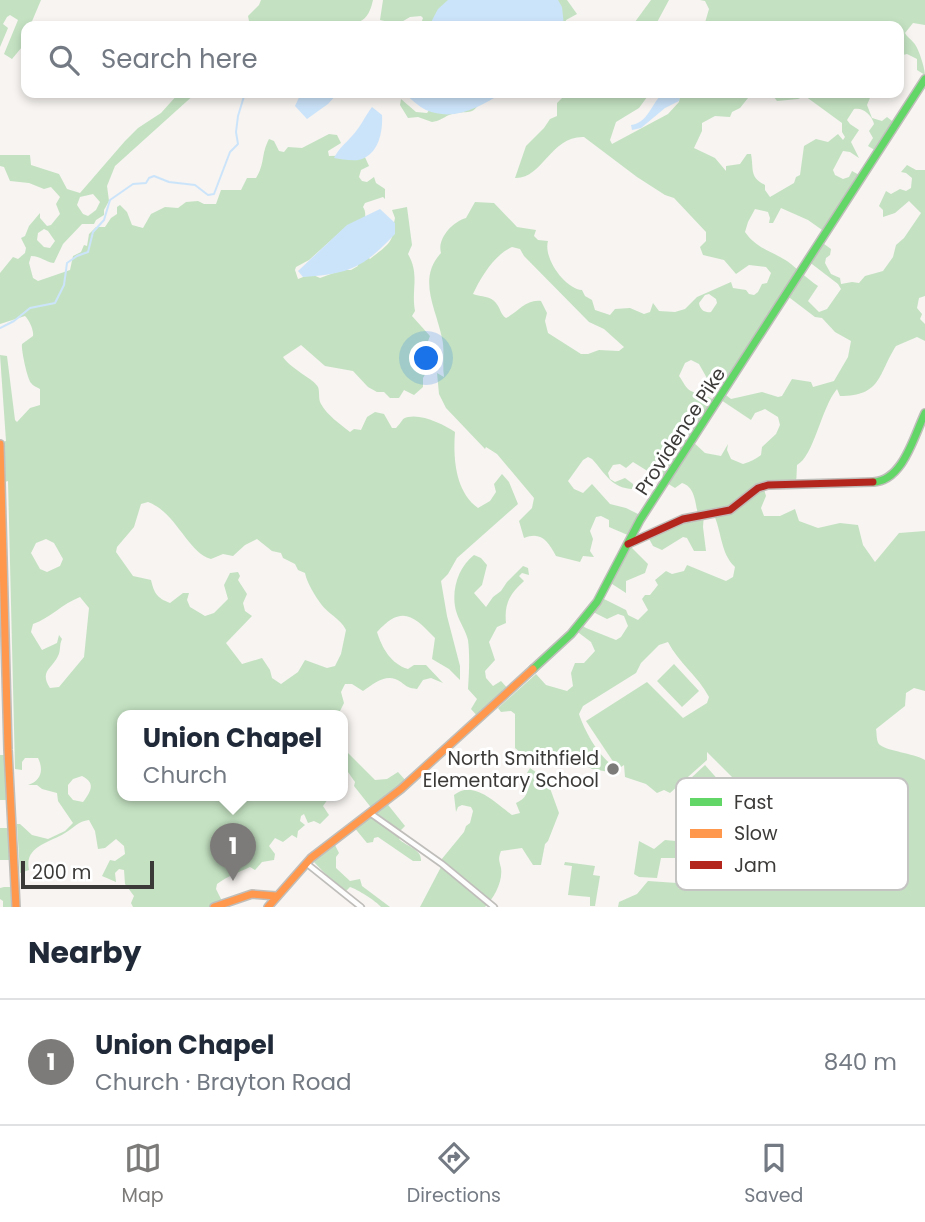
<!DOCTYPE html>
<html lang="en">
<head>
<meta charset="utf-8">
<style>
	:root { --surface:#fff; --page:#f6f6f7; --text:#1f2937; --muted:#747a83; --line:#e0e1e3; --accent:#7d7b79 }
	body { margin:0; font-family:Poppins,sans-serif; background:var(--page); color:var(--text) }
	.scale { position:absolute; left:21px; bottom:18px; width:133px; box-sizing:border-box; padding-left:7px; border:4px solid #3c3a38; border-top:0; font-size:19px; line-height:24px; white-space:nowrap; color:#3c3a38; -webkit-text-stroke:5px #fff; paint-order:stroke }
	.you { position:absolute; left:427px; top:359px; width:24px; height:24px; margin:-18px; border:5px solid #fff; border-radius:50%; background:#1a73e8; box-shadow:0 0 0 10px #1a73e833 }
	.badge { display:grid; place-items:center; width:46px; height:46px; border-radius:50%; background:var(--accent); color:#fff; font-size:23px; font-weight:700 }
	.pin { position:absolute; translate:-50% -58px; filter:drop-shadow(0 2px 4px #0008) }
	.pin::after { content:''; position:absolute; top:37px; width:24px; height:21px; background:inherit; clip-path:polygon(0 0,100% 0,50% 100%) }
	.popup { position:absolute; left:117px; top:710px; width:231px; height:91px; box-sizing:border-box; display:grid; place-content:center; border-radius:14px; background:var(--surface); filter:drop-shadow(0 2px 5px #0005); font-size:23px; white-space:nowrap; color:var(--muted) }
	.popup b { font-size:26px; color:var(--text) }
	.popup::after { content:''; position:absolute; left:50%; top:100%; margin-left:-14px; border:14px solid transparent; border-top-color:var(--surface) }
	.list { margin:0; padding:0; list-style:none }
	h2 { display:flex; justify-content:space-between; align-items:center; height:91px; margin:0; padding:0 28px; font-size:30px }
	h2 small { font-size:23px; font-weight:400; color:var(--muted) }
	.list li { display:grid; grid-template-columns:46px 1fr auto; gap:21px; align-items:center; box-sizing:border-box; height:126px; padding:0 28px; border-top:2px solid var(--line) }
	.list b { display:block; font-size:26px; white-space:nowrap }
	.list p { margin:0; font-size:23px; white-space:nowrap; color:var(--muted) }
	.list em { font-size:23px; font-style:normal; color:var(--muted) }
	.icon { flex:none; width:38px; height:38px; fill:none; stroke:currentColor; stroke-width:2; stroke-linecap:round; stroke-linejoin:round }
	.map { position:relative; flex:none; width:925px; height:907px; overflow:hidden }
	.search { position:absolute; background:var(--surface); box-shadow:0 4px 10px #0003; left:21px; right:21px; top:21px; height:77px; display:flex; align-items:center; gap:18px; box-sizing:border-box; padding:0 24px; border-radius:14px; color:var(--muted); font-size:26px }
	.sheet { height:217px; background:var(--surface) }
	nav { display:flex; justify-content:space-around; align-items:center; box-sizing:border-box; height:98px; border-top:2px solid var(--line); background:var(--surface); font-size:19px; color:var(--muted) }
	nav a { display:grid; justify-items:center; gap:4px }
	nav .on { color:var(--accent) }
	.map>svg:first-child { display:block }
	.green { fill:#c4e2c2; fill-rule:evenodd }
	.water { fill:#cce4fa }
	.lines { fill:none; stroke-linecap:round; stroke-linejoin:round }
	.stream { stroke:#cce4fa; stroke-width:2 }
	.street-casing { stroke:#c0bebb; stroke-width:8 }
	.fast-casing { stroke:#c0bebb; stroke-width:10 }
	.slow-casing { stroke:#c0bebb; stroke-width:10 }
	.jam-casing { stroke:#c0bebb; stroke-width:10 }
	.street { stroke:#fefdfd; stroke-width:4.5 }
	.fast { stroke:#63d668; stroke-width:7 }
	.slow { stroke:#ff974d; stroke-width:7 }
	.jam { stroke:#b3261e; stroke-width:7 }
	.poi-dot { fill:#7d7b79; stroke:#fff; stroke-width:2.5 }
	.labels { text-anchor:middle; stroke-width:6; stroke-linejoin:round; paint-order:stroke }
	.street-label { font-size:19px; fill:#3c3a38; stroke:#fff }
	.poi-label { font-size:19px; fill:#3c3a38; stroke:#fff; text-anchor:end }
	.key { fill:#fff; stroke:#c4c4c3; stroke-width:2 }
	.key-label { font-size:19px; fill:#3c3a38 }
</style>
</head>
<body>
<div class="map">
<svg width="925" height="907" viewBox="0 0 925 907">
	<rect width="100%" height="100%" fill="#f7f4f1"/>
	<path class="green" d="M0,0h41l-11,26h-4l-5,13 1,8 -10,12 -8,-5 14,-34 -8,-5 -3,2 -4,7 5,4 -8,19z
		M261,0h112c-2,9 -5,18 -14,22 -20,10 -84,4 -109,4l-2,-10 11,-11z
		M383,0h184l10,14 -11,6 -1,6h-145l3,-8 -2,-2 -11,1 -12,7 -18,-4z
		M651,0h18l-14,26h-23z
		M700,0h225v25l-12,-2 -8,10c2,4 6,6 8,9 5,4 12,26 12,33l-8,-5v-11l-10,-5 -8,2v-30h-195l5,-17 -4,-8z
		M179,93h17l-81,73 -8,20 2,15 -5,9v5l-8,5 -2,4h-12l-19,20 -9,19c-9,-1 -13,-7 -23,-7l-2,7 4,15 5,3 32,-11 3,-14 8,-4 3,-7 3,1 2,-12 7,-7h9l6,-9 6,-4v-7l3,-2 7,7 5,13 11,3 8,-14 14,-7 13,1 8,-6 12,-1 6,3h12l5,-14h20l6,-12h9c9,-14 5,-24 13,-39l5,2 5,10 5,1 4,-5 14,1 27,-14 8,1 4,8 -13,8 1,5 35,-1 5,11 -8,4 -2,7 3,4 5,1 7,-5 2,6 9,6v10l-2,-2 -18,6 -2,4c5,7 1,19 -6,24l-9,-6 -39,35 -13,7 -1,3 3,9 13,-5 9,4 22,-8h9l7,-4 -2,-5 9,-6 5,4c7,-6 19,-13 22,-22 2,-6 1,-12 3,-19l-3,-8 15,-3 5,38 -4,9c12,21 3,35 7,57l-3,5 18,20 -8,21 5,14 -4,7v9l-9,8 -10,-5 -5,8h-9l-6,-6h-7l-9,-5 -15,-16 -28,-5 -24,-21 -18,12c9,13 31,22 35,30 2,5 0,12 3,17 6,11 19,20 29,28l4,-3 7,1 6,-13 8,-5 9,2 8,14h4c0,0 7,-8 7,-9 14,-8 40,5 52,13 -2,25 0,60 23,76l12,-7 6,-9 -2,-8 8,-10 7,8 9,22 -61,54 -9,16 -7,7 6,35 13,50v14l-11,-11 -17,-10 3,-21c-21,-22 -33,-34 -58,-6 5,16 14,32 31,37l6,-4h12l17,18 -12,-5 -8,2 -6,9c-8,-1 -10,-2 -16,-7 -14,-10 -26,1 -38,9l-11,-7h-7l-4,8 3,11 -6,12h-215v80h201l4,4 -5,7 6,9 -9,9 -6,-3 -6,2 -4,-9 -3,2 -1,5 5,4 -7,6 -1,7 -5,-3 -9,7 -8,-4 -6,8 6,8 -1,6 -12,2 -7,8 -5,-3c-13,6 -22,9 -33,17l-1,5 7,14 -9,4h-81l-2,-4 3,-7 -9,-12 -1,-14 -5,-1 -4,4 1,9 -14,-6 8,-16 5,1 10,-7 -1,-8 -8,-7 -11,9 -7,1 -3,-18 -6,-11c-11,1 -15,8 -24,13 -16,10 -41,13 -36,37l-9,3 -3,-49h3l12,11 16,4 17,-8 8,-8 -15,-22 -1,-8 -15,-4 -5,-4h-9c13,-4 16,-15 10,-27h-13l-3,4v8l-7,-1 -7,-288 -6,2 -2,102 2,-143 4,-1 -6,-86 7,1 8,64 2,2 13,-14 10,-3v-16c-3,-2 -7,-3 -9,-6 -4,-5 -10,-34 -9,-39l11,-8c1,-6 -4,-16 -8,-20l-25,8v-51l13,-16 5,2 7,-6 1,-5 -5,-10 4,-2 4,-10 11,-13v5l7,8 4,-1 9,-11 -4,-10 4,-7 -9,-10 -7,2 -15,-6 -19,-2 -6,-14 -4,-1v-11h30l1,10 28,9 8,15 13,4 45,-52 13,-13 23,-15zM93,194l7,8 -4,8 -8,6 -5,-2 -6,-9 3,-8zM44,229l4,2 7,10 -5,7 -6,-1 -7,-7 1,-7zM148,502c28,10 40,51 63,57l12,-5 10,2 12,-11 12,-6 15,12 9,2 2,5 12,6 3,6 7,3c2,10 10,23 16,31 7,10 19,14 25,26l-5,24 -6,12 -8,2 -22,-8 -7,12 -17,12 -9,-6 -2,-8 -8,-12 -20,6 -16,-21 26,-27 -7,-5 -2,-8 4,-9 -9,-14 2,-4 -2,-4 -8,1 -6,12 4,14 -14,14 -9,3 -15,-9 -3,-7 2,-7h-6l-13,10c-13,-5 -16,-10 -19,-23l-18,-4 -17,-24 1,-5 17,-20 7,-23zM46,539l8,4 9,16 -3,7 -13,6 -7,-3 -9,-16 5,-10zM80,597l9,11 -5,49 -25,30 -9,1c-11,-17 2,-19 8,-32 3,-5 1,-11 4,-17l-3,-4 -2,8 -15,7 -11,-18 2,-8c17,-6 29,-20 47,-27zM82,776c14,7 9,15 1,26l-10,-2 -5,-6v-9l5,-6z
		M567,93h83l-11,15 -23,14 -6,18 2,4 56,-30 11,-12 1,-9h72l-12,15 -8,4 -2,5 -15,-1 -13,7v8l-8,17 21,10 11,13v-5l14,-2 7,-10h4c3,15 -2,23 14,31v5l5,7 24,-14 2,-6 4,-2 4,-29 12,-7 12,3 10,-8 5,6 2,-3 -3,-5v-9l-37,-27 -7,3 -21,2 -6,-8h101l-5,12 5,13 10,3 5,-4 9,7 -18,28 -10,-6 5,-8 -4,-7 5,-7c-2,-9 -11,-17 -20,-15l-7,11 3,4 9,6 -8,12 8,16 -9,-6 -7,-1 -10,19 2,5 8,4 6,-2 3,-6 9,5 -36,56 -17,-12 -27,-12 -8,15h-4l1,-5 -2,-6 -13,-3 -7,13 -3,10c11,16 26,19 42,29 11,8 19,17 31,25l-10,15 11,11 8,-3 14,-20 -3,-5 -30,-23 12,-20 11,8 -1,6 -4,3 -1,5 6,11 9,4 1,6 11,-2 7,1 6,-7 18,-5 10,-14 3,-12 8,-7 17,-25 -12,-12 -14,12 -12,4v-7l-4,-4 7,-15 5,3 9,-5 6,2 5,-3 1,-10 -6,-5 -5,-1 6,-7 9,5h9v126l-6,2 -2,10 5,6 -2,5 5,5v17l-8,-4 -21,9c-18,28 -14,50 -56,50l-3,-7c-16,19 -23,67 -40,76l-1,21 -20,-4 -13,4 3,10 -5,12 3,8h16l15,-7 4,12 19,7 22,-5 18,2 5,20 12,17 24,-29 26,-2v160l-11,-3 -8,5 -1,13 -29,23c1,5 0,13 4,16 7,6 33,8 45,15v147h-307l1,-5 18,-8 11,-13 29,2 2,6 13,-10 -5,-22 4,-1 14,14 8,-1 17,-16 7,-17 26,-24 -26,-30 -30,-30v8l-37,33 -6,-3 -7,3 -11,-9 -21,-7 -1,-12 -6,4 -32,-48 61,-39 36,36 24,-15 2,-6c-11,-21 -31,-35 -41,-55l-9,3 -18,18 -5,10 -53,33 -4,8c6,18 20,43 36,53v6l-23,-4 -13,-7 -11,-1 -11,4 -36,-12 -6,-5v-34l-4,-3 -10,1 -3,-4 38,-34 10,11 21,6 6,-5 -2,-13 4,-10h9l11,-12 -4,-9 -16,-12 5,-6 6,4 30,12 5,-3 7,-11 -4,-10 -6,-2 -11,5 -16,-8 9,-14 26,13 2,5 10,5 10,-10 -6,-11 3,-4h5l8,-10 -3,-5 11,-9 6,3 12,-3 3,-6 39,16 7,-4 2,-10c-15,-14 -13,-36 -22,-54l-9,1 -1,13 3,24h-12l-7,-13 -4,-1 -21,13 -9,-4 -5,-9 50,-23c-3,-12 -3,-27 -16,-31l-7,5 -42,-26 -7,6 -6,-4 -7,1 -5,8 2,6 5,3 10,-4 8,6v5c-22,-1 -27,-15 -41,-30l-4,-2 -5,3 -15,21 6,8 9,4 9,-9 18,20 16,4 16,8 -12,20 -21,-9v-7l-8,-4 -5,1 -6,14 3,8 -3,12 4,6 -11,-1 -3,6 -24,-6c-8,-15 -15,-25 -32,-18l-5,-17 13,-13 2,-10 -37,-44 -11,-7 -1,2 -39,-41 -7,-14 -2,-21 7,4c-2,-13 1,-27 -2,-39 -6,-30 -25,-59 -1,-85 -4,-14 11,-31 25,-35l9,-16 19,1 23,24 19,3 -2,6 4,4 10,1c-5,17 17,48 34,49l3,6 7,4 3,10 15,5 5,-6 15,-1 14,6 6,-2 3,-9 6,8 16,1 10,-3 12,-12 34,-15 2,6 13,2 3,4 5,1 4,-3 4,-8 5,-1 4,-10 -5,-6 -17,-2 -13,9 -12,-14 -21,-5 -3,-8 6,-6v-9l-32,-34 -9,-3 -28,-18 -53,-40c-34,-1 -41,42 -69,41l11,-32 18,-18 6,-9 7,-3v-13zM512,247l8,2 4,7 65,66 15,7 20,18 -5,4 -20,-1 -11,4h-7l-33,-21 -3,-12 2,-8 -6,-12c-15,-2 -23,11 -35,17 -6,-4 -5,-9 -10,-15 -5,-7 -15,-6 -23,-9 8,-17 21,-39 39,-47zM709,294l7,5 1,4 -6,9c-6,1 -11,-2 -12,-9l6,-8zM786,295l29,22 7,1 13,14 16,9 -3,16 -14,24 -21,6 -2,-5 -19,-3 -10,17 -4,1 -16,-5 -31,7 -9,-7 -4,6 33,22 4,-7 10,-4 13,8 2,8 -4,9 -14,13 -1,8c-5,4 -11,7 -18,9l-12,-5 -4,-9 1,-6 -7,12 -16,-3 -14,-13 24,-39c-8,-7 -15,-5 -24,-10 -5,-2 -8,-10 -12,-15l6,-13 6,-3 8,4 9,16 8,1 8,6z
		M482,95c-8,25 -14,13 -33,20 -6,3 -10,6 -17,7l-14,-5 -10,1 -8,-13 1,-6 15,13 11,1 3,-4z
		M628,544l20,20 -3,9 -19,8v12l-17,-11z
		M474,555l7,3 6,7 -5,20 -8,8 12,14 7,-10 8,-6 6,-9 16,-16 5,2 1,7 -7,-2 -3,3 5,5c-14,13 -20,22 -18,42l-9,4 -8,15 6,18 -10,11 1,7 7,8 8,-5 8,9 -30,28 -8,-9 6,-10 -9,-10c1,-16 2,-33 0,-49 -2,-9 -8,-17 -11,-26 -7,-20 0,-46 17,-59z
		M674,664l25,27 -17,16 -25,-26z
		M343,748l32,32 12,-1 11,-7 9,10 -22,19 20,25 -6,6v7c8,8 23,10 22,22h-8l-35,-24 -4,1 -1,4 -6,1 -14,-17 20,-16 -19,-24 1,-4 -12,-17z
		M0,755h5l3,45h-8z
		M705,765l47,53 -50,45 -24,-27 20,-18 -23,-25z
		M530,768l17,12 12,33 -11,28 -3,3 -4,21h-8l-11,-17 -21,3c-3,8 -2,9 0,17 2,14 -7,30 -16,39h-65l21,-40v-7l23,-28 2,-6 4,-3 3,-12 -2,-4 -9,-2 -4,2 -2,5 -2,-17c19,-16 42,8 58,20l8,-2 -4,-10c15,-7 12,-17 11,-30z
		M0,828h10l3,32h-13z
		M665,840l11,1 11,12v2l-3,-1 -3,4h-20l-4,20 -18,-1 -5,-3 5,-33 15,8z
		M333,841l6,12 -3,4v11l14,13 10,-2 2,7 28,21h-9c-5,-6 -24,-18 -31,-20l-6,6 -33,-34z
		M565,862l30,4 -2,9 7,1 -5,30h-5v-9l-22,-2 4,-29 -8,-1z
		M4,887h10l1,20h-12v-6l-3,-2v-11z"/>
	<path class="water" d="M448,0h110l4,7 2,19h-135l9,-17z
		M301,93h37l-10,11 -21,15 -12,-13z
		M404,93h98c-22,14 -48,29 -76,17 -7,-3 -16,-12 -22,-17z
		M663,93h12l5,4 -1,4 -14,7 -24,20 -9,2 -1,-5c17,-2 20,-21 32,-32z
		M372,107l10,8c1,16 -3,38 -20,44 -7,3 -20,0 -28,-1 5,-10 11,-14 18,-22 8,-8 13,-20 20,-29z
		M380,209l15,14v11c-32,34 -46,40 -92,43l-5,-6 49,-46z"/>
	<g class="lines">
		<path class="stream" d="M0,328l14,-7 16,-13 25,-5 9,-18 3,-22 10,-7 11,-4 5,-20 11,-12 6,-20 23,-16 13,-1 3,-5 5,-2 15,6 26,3 13,10 6,-1 16,-42 8,-8 -2,-12 2,-16 7,-23"/>
		<defs>
			<path id="street" d="M370,813l72,51 52,43
				M306,863l55,44"/>
			<path id="fast" d="M873,482c30,-1 41,-46 52,-69
				M533,669l38,-35 26,-32 43,-82 285,-441"/>
			<path id="slow" d="M0,444l8,306 8,157
				M214,907l38,-13 24,2
				M268,907l43,-49 90,-69 132,-120"/>
			<path id="jam" d="M628,544l55,-25 47,-9 28,-22 10,-3 105,-3"/>
		</defs>
		<use href="#street" class="street-casing"/>
		<use href="#fast" class="fast-casing"/>
		<use href="#slow" class="slow-casing"/>
		<use href="#jam" class="jam-casing"/>
		<use href="#street" class="street"/>
		<use href="#fast" class="fast"/>
		<use href="#slow" class="slow"/>
		<use href="#jam" class="jam"/>
	</g>
	<circle class="poi-dot" cx="613" cy="769" r="7"/>
	<g class="labels">
		<g class="street-label">
			<text transform="translate(680 431) rotate(-57)" y="7">Providence Pike</text>
		</g>
		<g class="poi-label">
			<text x="599" y="765">North Smithfield<tspan x="599" dy="22">Elementary School</tspan></text>
		</g>
	</g>
	<rect x="676" y="778" width="232" height="112" rx="10" class="key"/>
	<rect x="690" y="798" width="32" height="8" fill="#63d668"/>
	<rect x="690" y="829" width="32" height="9" fill="#ff974d"/>
	<rect x="690" y="861" width="32" height="8" fill="#b3261e"/>
	<g class="key-label">
		<text x="734" y="809">Fast</text>
		<text x="734" y="840">Slow</text>
		<text x="734" y="872">Jam</text>
	</g>
</svg>
<div class="scale">200 m</div>
<div class="you"></div>
<div class="pin badge" style="left:233px;top:881px">1</div>
<div class="popup"><b>Union Chapel</b>Church</div>
<div class="search"><svg class="icon" aria-label="search" viewBox="0 0 24 24"><circle cx="10" cy="10" r="6"/><path d="M15 15l6 6"/></svg>Search here</div>
</div>
<section class="sheet">
<h2>Nearby<small></small></h2>
<ul class="list">
<li><span class="badge">1</span><div><b>Union Chapel</b><p>Church · Brayton Road</p></div><em>840 m</em></li>
</ul>
</section>
<nav>
<a class="on"><svg class="icon" aria-label="map" viewBox="0 0 24 24"><path d="M3 6l6-2 6 2 6-2v14l-6 2-6-2-6 2zM9 4v14M15 6v14"/></svg>Map</a>
<a><svg class="icon" aria-label="directions" viewBox="0 0 24 24"><path d="M12 3l9 9-9 9-9-9zM9 14v-3h6M13 9l2 2-2 2"/></svg>Directions</a>
<a><svg class="icon" aria-label="saved" viewBox="0 0 24 24"><path d="M7 4h10v16l-5-4-5 4z"/></svg>Saved</a>
</nav>
</body>
</html>
